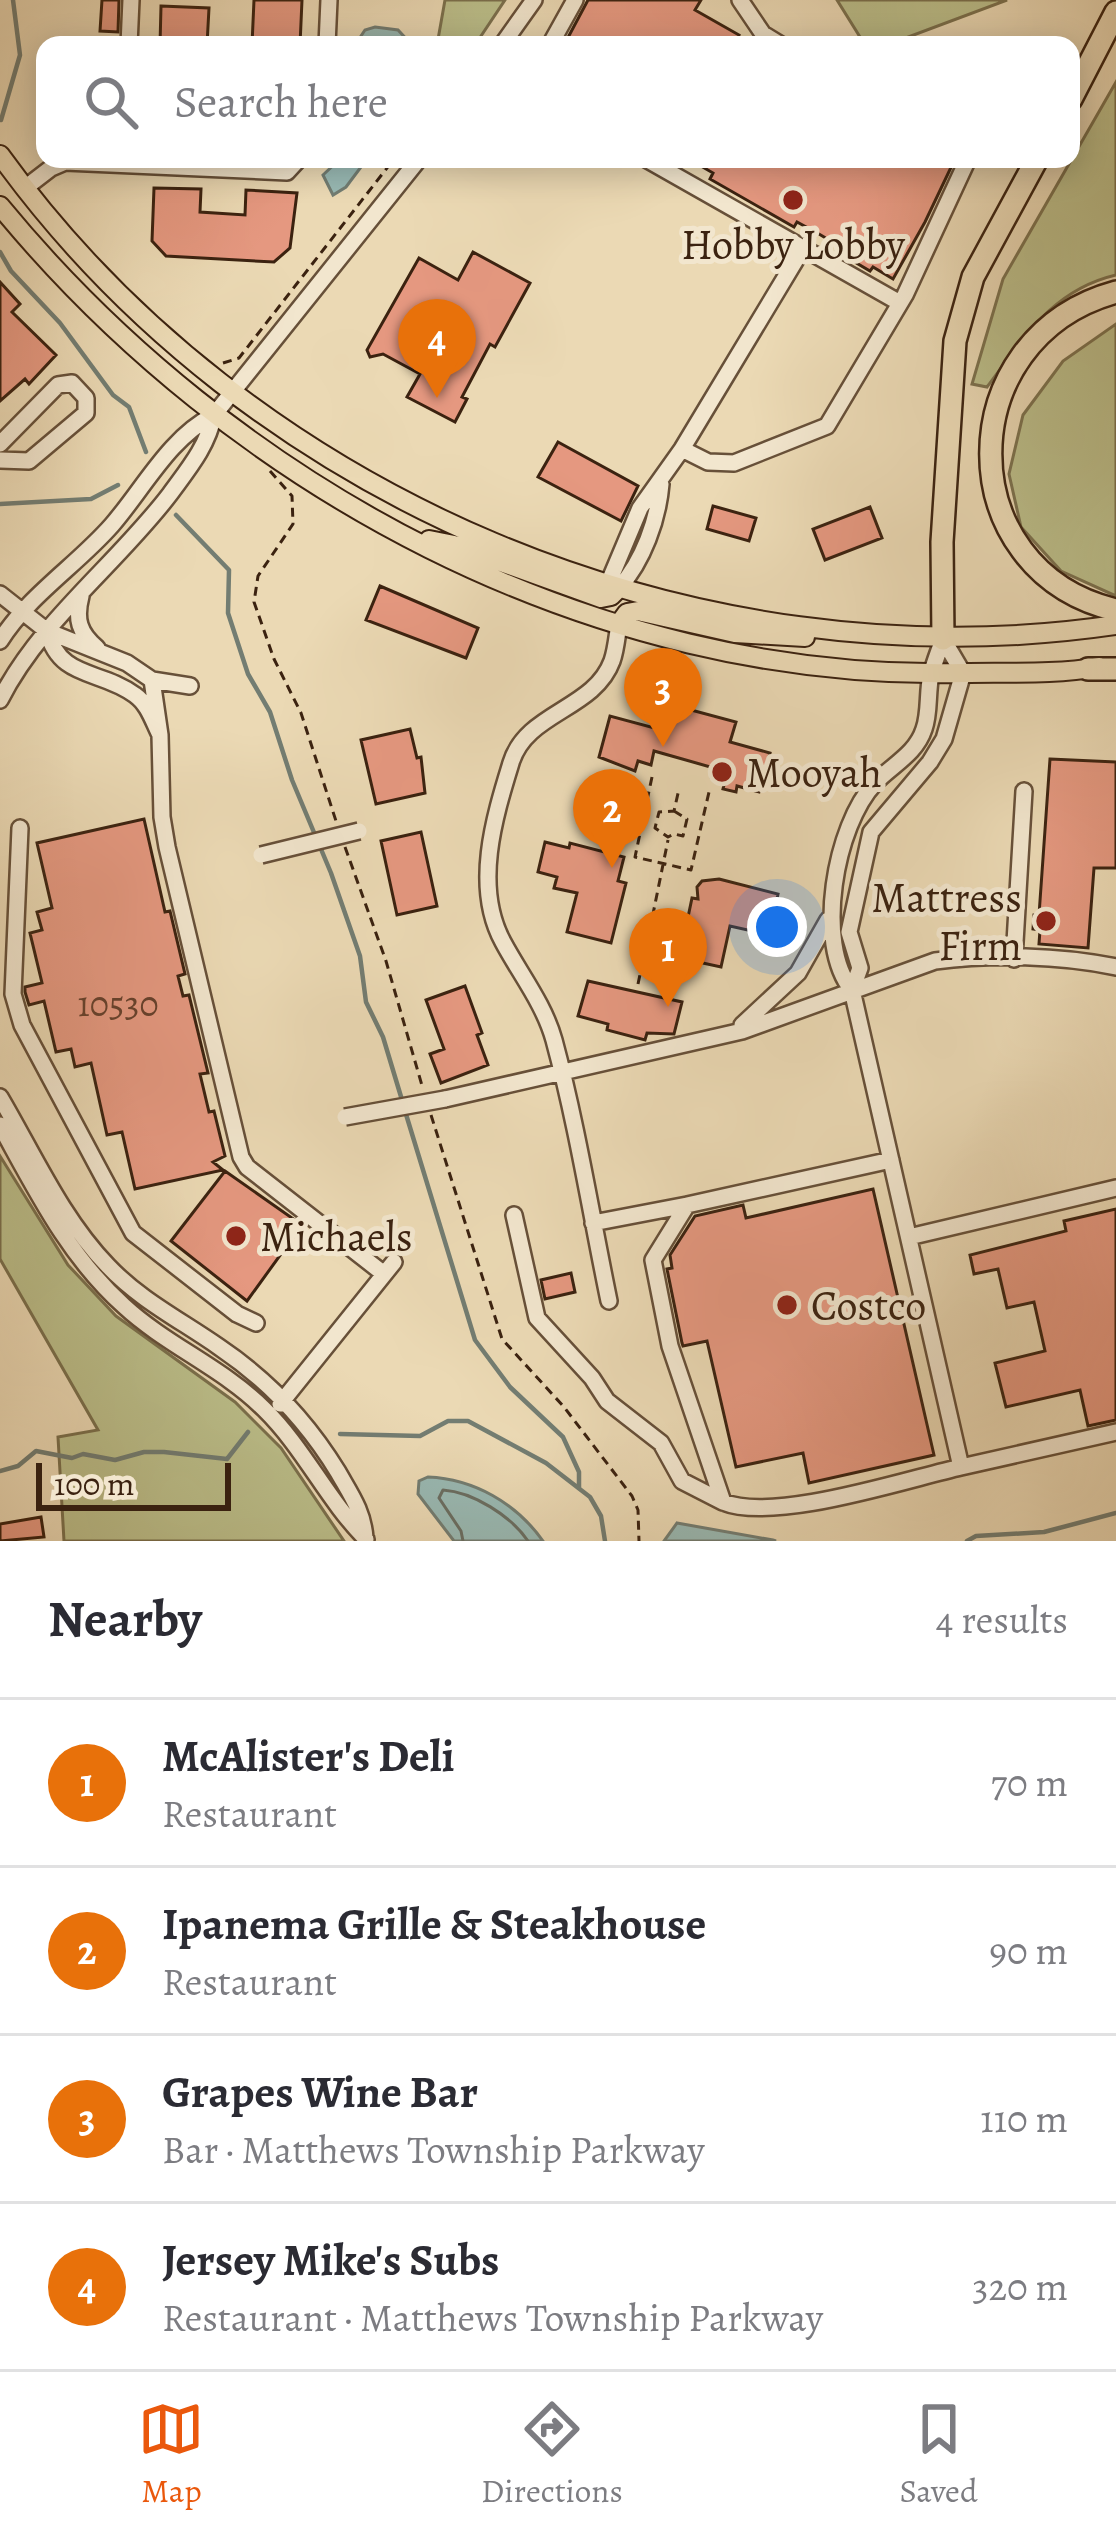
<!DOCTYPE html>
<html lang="en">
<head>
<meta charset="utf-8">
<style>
	:root { --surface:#fff; --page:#f2f2f3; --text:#2b2b33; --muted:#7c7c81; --line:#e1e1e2; --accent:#ea580c }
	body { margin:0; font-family:Alegreya,serif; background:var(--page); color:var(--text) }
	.scale { position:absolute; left:36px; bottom:30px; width:195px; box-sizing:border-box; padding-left:12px; border:6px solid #3b2210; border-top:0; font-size:33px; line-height:42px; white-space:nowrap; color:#3b2210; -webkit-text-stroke:9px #f2e6ce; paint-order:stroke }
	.you { position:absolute; left:777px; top:927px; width:42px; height:42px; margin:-30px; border:9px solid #fff; border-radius:50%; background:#1a73e8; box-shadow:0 0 0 18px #1a73e833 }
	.badge { display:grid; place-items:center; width:78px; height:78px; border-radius:50%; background:var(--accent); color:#fff; font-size:39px; font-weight:700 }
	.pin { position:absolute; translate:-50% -99px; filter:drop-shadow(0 3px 6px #0008) }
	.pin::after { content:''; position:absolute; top:63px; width:42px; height:36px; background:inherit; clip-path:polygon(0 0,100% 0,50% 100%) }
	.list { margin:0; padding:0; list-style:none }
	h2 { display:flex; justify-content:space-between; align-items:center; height:156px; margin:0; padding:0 48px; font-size:51px }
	h2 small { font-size:39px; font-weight:400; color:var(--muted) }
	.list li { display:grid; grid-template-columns:78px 1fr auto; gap:36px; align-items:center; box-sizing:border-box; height:168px; padding:0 48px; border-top:3px solid var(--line) }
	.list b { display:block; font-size:45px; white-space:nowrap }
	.list p { margin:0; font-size:39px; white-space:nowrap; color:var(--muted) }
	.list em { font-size:39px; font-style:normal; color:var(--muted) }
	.icon { flex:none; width:66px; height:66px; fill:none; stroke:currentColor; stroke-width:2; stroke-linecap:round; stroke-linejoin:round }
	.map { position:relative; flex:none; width:1116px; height:1541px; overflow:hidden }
	.search { position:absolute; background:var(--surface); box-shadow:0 6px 30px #0003; left:36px; right:36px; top:36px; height:132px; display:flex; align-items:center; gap:30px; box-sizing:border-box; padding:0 42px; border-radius:24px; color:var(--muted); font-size:45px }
	.sheet { height:828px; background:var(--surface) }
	nav { display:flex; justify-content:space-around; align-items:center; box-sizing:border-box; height:168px; border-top:3px solid var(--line); background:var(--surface); font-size:33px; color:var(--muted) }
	nav a { display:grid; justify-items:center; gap:6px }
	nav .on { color:var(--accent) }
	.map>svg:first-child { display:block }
	.green { fill:#bbbe8a; stroke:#7b704d; stroke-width:3 }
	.water { fill:#99b9b3; stroke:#737d72; stroke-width:3 }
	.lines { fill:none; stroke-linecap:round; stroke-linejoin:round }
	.shore { stroke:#6a6e62; stroke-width:3 }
	.stream { stroke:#737d72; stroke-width:4.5 }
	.building { fill:#e59880; stroke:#3b2210; stroke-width:3 }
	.minor-casing { stroke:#675039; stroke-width:20 }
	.major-casing { stroke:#3b2210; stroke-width:22 }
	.highway-casing { stroke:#3b2210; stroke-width:26 }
	.path { stroke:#3b2210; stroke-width:3; stroke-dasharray:9 6; stroke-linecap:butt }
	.minor { stroke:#f2e6ce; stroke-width:15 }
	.major { stroke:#ebd9b4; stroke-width:18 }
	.highway { stroke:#ebd9b4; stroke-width:21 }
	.minor-bridge-casing { stroke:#675039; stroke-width:20; stroke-linecap:butt }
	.minor-bridge { stroke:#f2e6ce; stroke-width:15 }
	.poi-dot { fill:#8f2418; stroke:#f2e6ce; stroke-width:4.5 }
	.labels { text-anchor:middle; stroke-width:10; stroke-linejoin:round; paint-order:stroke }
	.number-label { font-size:36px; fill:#66402c }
	.poi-label { font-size:42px; fill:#3b2210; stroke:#f2e6ce; text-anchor:start }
</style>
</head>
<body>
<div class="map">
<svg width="1116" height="1541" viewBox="0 0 1116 1541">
	<rect width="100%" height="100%" fill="#ebd9b4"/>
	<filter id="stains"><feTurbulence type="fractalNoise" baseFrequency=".00167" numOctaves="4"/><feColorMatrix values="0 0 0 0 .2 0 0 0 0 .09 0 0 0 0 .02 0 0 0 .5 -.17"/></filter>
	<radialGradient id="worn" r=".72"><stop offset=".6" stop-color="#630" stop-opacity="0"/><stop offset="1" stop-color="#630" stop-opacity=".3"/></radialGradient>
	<path class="green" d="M445,0h60l-30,45h-38z
		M837,0h170l-120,45h-22z
		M1116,82v193c-64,15 -92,63 -129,112l-15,-3 31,-105z
		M1116,324v272l-55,-25 -40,-44 -12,-53 14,-59 40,-54z
		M0,1156l68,109 48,51 119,86 46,46 63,93h-280l-6,-104 40,-7 -98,-171z"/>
	<path class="water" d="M375,27l23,3 14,15h-57l10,-15z
		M340,159h27l-21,28 -13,8 -10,-20z
		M428,1477c46,2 88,26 115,64h-89l-36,-47 1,-13z
		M677,1523l96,17 3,1h-112z"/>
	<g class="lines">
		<path class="shore" d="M463,1541l-2,-10 -22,-33 4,-8c30,2 68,26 85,51"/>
		<path class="stream" d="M1,120l19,-65 -7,-55
			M0,252l11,19 49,52 53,72 16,12 17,45
			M0,504l91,-5 27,-14
			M176,515l53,55 -1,43 20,61 22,38 22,68 39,93 29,83 6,46 17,35 19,63
			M405,1111l70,229 35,47 53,50 16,35v16
			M340,1434l80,2 28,-15h20l78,42 44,34 11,19 4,25
			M0,1471l18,-5 18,-15 36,7 11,-4 32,6 29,-8h20l63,7 21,-27
			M967,1541l9,-5 68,-4 72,-19"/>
	</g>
	<path class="building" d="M102,0h17l-1,32 -18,-1z
		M254,0h48l-2,45h-48z
		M588,0h113l-6,10 44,25 -5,10h-170z
		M161,6l48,2 -2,37h-47z
		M689,159h266l-30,63 -32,57 -20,-12 -3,4 -34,-20 3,-5 -20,-12 -22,-12 -3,5 -84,-48 3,-6z
		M154,188l47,1 -1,23 45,3 1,-25 51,3 -7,55 -16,14 -108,-6 -14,-15z
		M473,252l57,31 -35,64 -5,-3 -28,53 5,2 -12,23 -48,-25 13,-23 -37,-20 -13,3 -3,-7 52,-92 39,22z
		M0,282l20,22 -8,8 44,43 -27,29 -4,-5 -25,22z
		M558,442l80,44 -17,35 -83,-44z
		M713,506l43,12 -7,23 -42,-12z
		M870,507l12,31 -57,22 -12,-31z
		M380,586l98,42 -12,30 -100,-38z
		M665,703l71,19 -6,20 40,11 -11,39 -22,-6 -1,6 -13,-3 2,-8 -14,-4 3,-9 -60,-17 -3,14 -13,-4 -3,10 -36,-14 11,-41 48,13z
		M410,729l7,29 4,-1 4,36 -49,11 -15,-64z
		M1050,759l66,3v106h-22l-6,80 -49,-4 1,-14 -7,-1 1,-14h5z
		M144,819l21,93 5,-1 15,63 -7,2 5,20 6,-1 19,78 -8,1 9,38 5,-1 11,45 -12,6 10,8 -88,19 -13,-57 -15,3 -16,-72 -16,4 -4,-18 -15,3 -12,-51 -15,4 -4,-13v-5l17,-4 -12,-50 12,-3 -5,-18 15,-4 -15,-65z
		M421,832l16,74 -40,9 -16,-74z
		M545,842l24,6 1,-5 54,14 -6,24 8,2 -15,60 -44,-11 10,-39 -23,-5 3,-11 -19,-5z
		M719,879l59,15 -6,28 -17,-4 -3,13 -22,-5 -9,41 -41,-9 5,-25 -5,-1 2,-11 5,1 5,-24 6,1 -1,-12 5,-6z
		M588,981l94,21 -8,32 -27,-1 -2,7 -38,-10 1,-6 -30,-8z
		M465,986l17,47 -5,2 11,30 -47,18 -11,-29 14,-5 -18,-49z
		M225,1171l77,54 -55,76 -76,-60z
		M873,1189l61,266 -125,28 -6,-30 -67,14 -29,-126 -24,5 -1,-3 -15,-74 5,-1 -2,-13 25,-39 48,-11 3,13z
		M1116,1209v211l-28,6 -8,-36 -74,17 -11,-44 50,-12 -11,-49 -27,6 -9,-39 -24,5 -4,-19 96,-24 -2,-10z
		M571,1273l4,19 -30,7 -4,-19z
		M41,1517l3,20 -44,4v-17z"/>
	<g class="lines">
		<defs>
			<path id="minor" d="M740,0l23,34 18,11
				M129,45l2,-45
				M327,45l2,-45
				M502,45l32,-45
				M550,45l25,-45
				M646,159l254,144
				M25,188l26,-20 14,-6 222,10 12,-13
				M0,444l58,-59 14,-2 14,15v15l-57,48 -29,-1
				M682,449l26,13 26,1 93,-37 78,-131 63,-136
				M608,584l32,-76 42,-59 121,-201
				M619,588c24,-27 39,-68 42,-104
				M0,594l47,37 80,32 25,17 8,55c-7,-14 -12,-31 -25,-40 -35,-26 -75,-15 -88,-64
				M81,596c-6,23 -2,37 16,52
				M943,639l20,34 -19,66 -14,23 -59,70 -22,100 11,36 -8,22c-38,-46 -17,-165 23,-207 17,-18 41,-29 49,-54 6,-16 3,-37 7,-54 3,-12 8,-24 12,-36z
				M0,641c28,-45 77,-76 112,-116 32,-37 57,-87 102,-110l205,-256
				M152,680l38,6
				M0,700c40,-79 116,-135 170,-206 19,-26 37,-47 44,-79
				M160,735l2,82 5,30 74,310 6,10 137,107
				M20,828l-7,166 9,31 111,208 104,81 19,9
				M1014,959l10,-168
				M852,990l109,477c-57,13 -187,56 -238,35l-53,-156 -17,-86 34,-55 204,-45
				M742,1025l56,-52 30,-53
				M0,1097c33,56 62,122 108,169 32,34 74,55 111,81 49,33 88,74 119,125 13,23 25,39 27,66
				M445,1099l297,-68 193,-70c57,-7 124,-6 181,6
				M0,1125c36,65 68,131 124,181 42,39 99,62 140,103 40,39 63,91 102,130
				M514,1215l23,103 55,60 15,23 54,42 21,38 41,21
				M593,1223l94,-18
				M909,1237l207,-49
				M609,1301c-18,-87 -32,-176 -55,-261 -10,-36 -34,-66 -51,-98 -30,-55 -9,-124 8,-179 15,-51 83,-53 101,-102 4,-11 5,-25 7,-37
				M280,1404l114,-142
				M961,1467l155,-35"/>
			<path id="major" d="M0,155c249,345 696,532 1116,470
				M0,206c232,282 592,476 963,467 46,-1 90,2 136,-6
				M429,540l25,5 147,53 10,-2 8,-8
				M619,624l8,-11 11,-2 97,22 70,4"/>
			<path id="highway" d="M1071,99l45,-87
				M1116,292c-167,46 -167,279 0,318
				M943,639l-1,-97 13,-201 18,-64 64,-118
				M1088,669h28"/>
		</defs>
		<use href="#minor" class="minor-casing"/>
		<use href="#major" class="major-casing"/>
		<use href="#highway" class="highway-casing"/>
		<path class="path" d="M223,363l16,-5 155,-199
			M270,471l22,25 1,28 -35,52 -4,26 20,57 27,54 35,108
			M652,777l-17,80 56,13 18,-78
			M674,811l13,8 -4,17 -9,-2 -6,3 -13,-9 4,-16 15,-1 5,-22
			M345,847l41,114 37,128
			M653,914l-7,4 4,7 7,-4 -4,-7 15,-74
			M638,984l12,-57
			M431,1115l71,224 62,68 68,89 6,14 1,31"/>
		<use href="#minor" class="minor"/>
		<use href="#major" class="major"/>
		<use href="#highway" class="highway"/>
		<defs>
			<path id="minor-bridge" d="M261,855l98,-24
				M345,1117l100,-18"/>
		</defs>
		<use href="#minor-bridge" class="minor-bridge-casing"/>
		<use href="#minor-bridge" class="minor-bridge"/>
	</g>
	<g class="poi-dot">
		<circle cx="793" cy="200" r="12"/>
		<circle cx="722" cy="772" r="12"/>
		<circle cx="1046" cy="921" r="12"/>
		<circle cx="236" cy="1236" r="12"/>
		<circle cx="787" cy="1305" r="12"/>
	</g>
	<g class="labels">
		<g class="number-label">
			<text x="118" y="1016">10530</text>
		</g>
		<g class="poi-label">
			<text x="793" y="259" text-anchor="middle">Hobby Lobby</text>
			<text x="746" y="787">Mooyah</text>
			<text x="1022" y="912" text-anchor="end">Mattress<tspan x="1022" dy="48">Firm</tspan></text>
			<text x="260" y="1251">Michaels</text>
			<text x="811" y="1320">Costco</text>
		</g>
	</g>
	<rect width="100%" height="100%" filter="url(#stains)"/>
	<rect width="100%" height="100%" fill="url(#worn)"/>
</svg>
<div class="scale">100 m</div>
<div class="you"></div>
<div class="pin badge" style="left:668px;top:1007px;background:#e8710a">1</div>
<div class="pin badge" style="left:612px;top:868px;background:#e8710a">2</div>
<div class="pin badge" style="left:663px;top:747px;background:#e8710a">3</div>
<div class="pin badge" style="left:437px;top:398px;background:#e8710a">4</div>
<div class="search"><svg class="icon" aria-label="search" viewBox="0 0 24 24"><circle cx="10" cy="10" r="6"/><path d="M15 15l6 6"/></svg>Search here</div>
</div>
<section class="sheet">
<h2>Nearby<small>4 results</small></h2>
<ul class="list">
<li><span class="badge" style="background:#e8710a">1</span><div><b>McAlister's Deli</b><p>Restaurant</p></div><em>70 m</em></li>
<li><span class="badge" style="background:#e8710a">2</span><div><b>Ipanema Grille &amp; Steakhouse</b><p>Restaurant</p></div><em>90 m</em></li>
<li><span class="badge" style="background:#e8710a">3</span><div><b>Grapes Wine Bar</b><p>Bar · Matthews Township Parkway</p></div><em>110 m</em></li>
<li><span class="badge" style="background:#e8710a">4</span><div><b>Jersey Mike's Subs</b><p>Restaurant · Matthews Township Parkway</p></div><em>320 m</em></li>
</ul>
</section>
<nav>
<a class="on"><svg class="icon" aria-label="map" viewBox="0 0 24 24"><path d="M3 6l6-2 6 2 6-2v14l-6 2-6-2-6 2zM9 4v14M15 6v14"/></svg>Map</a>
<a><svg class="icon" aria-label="directions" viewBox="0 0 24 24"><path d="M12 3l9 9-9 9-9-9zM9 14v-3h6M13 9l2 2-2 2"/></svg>Directions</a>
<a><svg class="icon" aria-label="saved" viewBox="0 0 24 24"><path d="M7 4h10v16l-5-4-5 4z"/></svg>Saved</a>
</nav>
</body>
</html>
